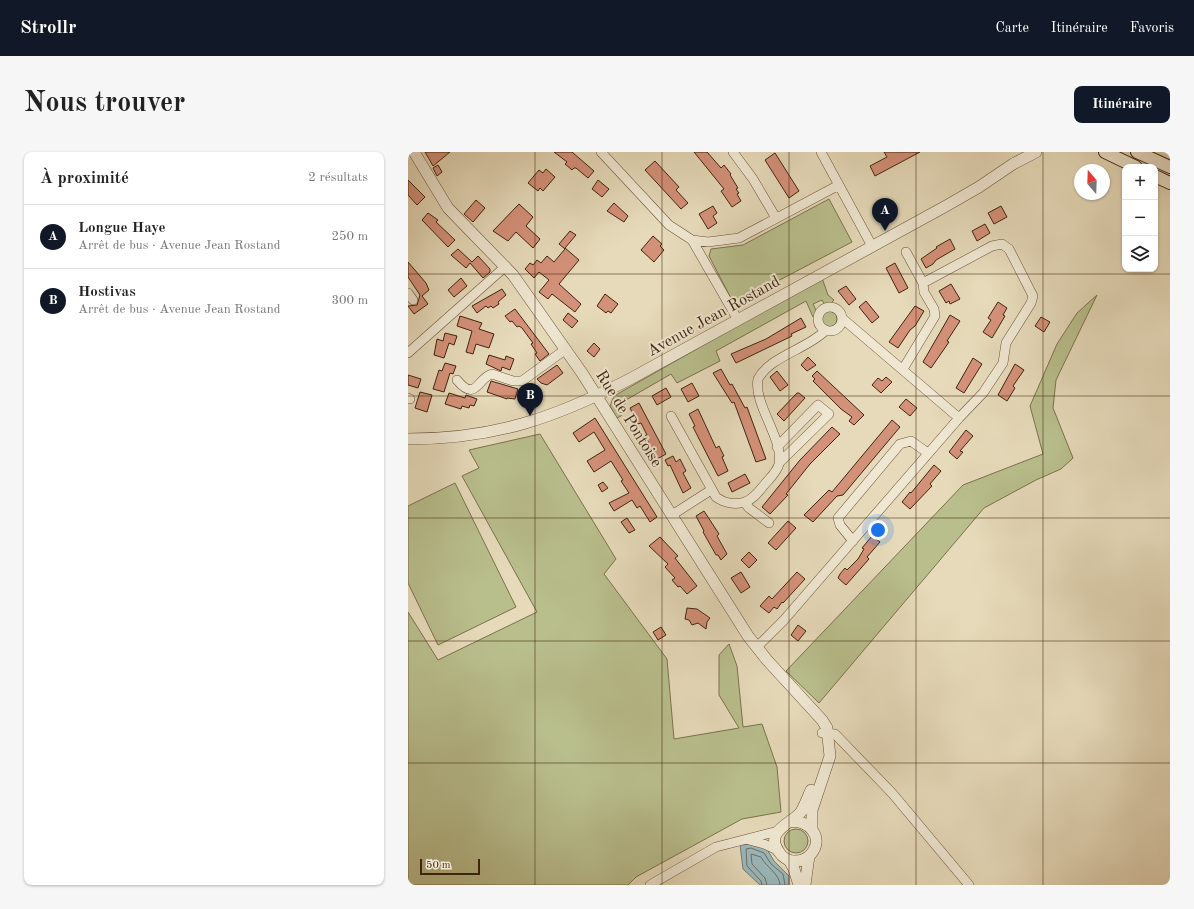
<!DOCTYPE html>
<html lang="fr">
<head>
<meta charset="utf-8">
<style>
	:root { --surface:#fff; --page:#f6f6f6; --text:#222; --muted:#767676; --line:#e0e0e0; --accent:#111827 }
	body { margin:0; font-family:"Old Standard TT",serif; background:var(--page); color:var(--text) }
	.controls { position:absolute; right:12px; top:12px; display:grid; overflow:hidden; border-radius:8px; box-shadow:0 1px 3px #0004 }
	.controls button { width:36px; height:36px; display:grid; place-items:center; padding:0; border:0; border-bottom:1px solid var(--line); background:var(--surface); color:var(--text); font:20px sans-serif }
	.compass { position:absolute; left:666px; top:12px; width:36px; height:36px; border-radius:50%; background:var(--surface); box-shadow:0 1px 3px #0004; rotate:341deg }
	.scale { position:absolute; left:12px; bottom:10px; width:60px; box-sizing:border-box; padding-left:4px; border:2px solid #40240d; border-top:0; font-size:11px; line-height:14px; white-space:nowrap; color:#40240d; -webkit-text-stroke:3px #efe7d2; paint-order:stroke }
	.you { position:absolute; left:470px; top:378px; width:14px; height:14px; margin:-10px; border:3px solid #fff; border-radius:50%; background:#1a73e8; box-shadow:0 0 0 6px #1a73e833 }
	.badge { display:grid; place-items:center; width:26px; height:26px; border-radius:50%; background:var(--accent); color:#fff; font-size:13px; font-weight:700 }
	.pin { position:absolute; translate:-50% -33px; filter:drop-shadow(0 1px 2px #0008) }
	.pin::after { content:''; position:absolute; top:21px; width:14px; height:12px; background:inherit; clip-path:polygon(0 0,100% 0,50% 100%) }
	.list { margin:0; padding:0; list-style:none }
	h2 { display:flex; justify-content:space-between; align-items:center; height:52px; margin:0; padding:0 16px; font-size:17px }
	h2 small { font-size:13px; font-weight:400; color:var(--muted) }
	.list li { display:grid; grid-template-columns:26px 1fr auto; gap:12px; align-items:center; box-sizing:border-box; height:64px; padding:0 16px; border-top:1px solid var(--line) }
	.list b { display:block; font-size:15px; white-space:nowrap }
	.list p { margin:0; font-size:13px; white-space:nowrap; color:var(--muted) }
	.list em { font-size:13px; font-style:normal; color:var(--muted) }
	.icon { flex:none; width:22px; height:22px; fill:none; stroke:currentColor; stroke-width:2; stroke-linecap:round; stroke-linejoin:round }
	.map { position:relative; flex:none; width:762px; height:733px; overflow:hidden; border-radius:8px }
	header { display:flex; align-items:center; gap:24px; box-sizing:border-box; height:56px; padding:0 20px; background:var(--accent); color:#fff }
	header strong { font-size:19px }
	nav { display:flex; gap:22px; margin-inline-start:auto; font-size:14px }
	.intro { display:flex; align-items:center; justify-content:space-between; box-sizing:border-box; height:96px; padding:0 24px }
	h1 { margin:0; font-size:28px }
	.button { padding:10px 18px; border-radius:8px; background:var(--accent); color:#fff; font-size:14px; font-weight:700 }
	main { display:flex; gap:24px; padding:0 24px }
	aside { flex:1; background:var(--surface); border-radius:8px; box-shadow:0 1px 3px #0004 }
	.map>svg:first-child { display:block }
	.green { fill:#b9be8d; stroke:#7c714d }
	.water { fill:#9bb8bb; stroke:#777d75 }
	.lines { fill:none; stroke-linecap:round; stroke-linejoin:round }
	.shore { stroke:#6e6e64; stroke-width:1 }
	.building { fill:#d4917a; stroke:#40240d }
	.minor-casing { stroke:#6a5238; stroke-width:10 }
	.tertiary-casing { stroke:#6a5238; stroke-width:12 }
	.secondary-casing { stroke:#40240d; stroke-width:14 }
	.minor { stroke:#efe7d2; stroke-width:9 }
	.tertiary { stroke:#efe7d2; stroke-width:11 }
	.secondary { stroke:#efe7d2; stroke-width:12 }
	.grid { fill:none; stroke:#40240d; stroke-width:1; stroke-opacity:0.55 }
	.labels { text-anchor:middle; stroke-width:4; stroke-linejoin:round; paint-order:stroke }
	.street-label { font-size:16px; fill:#40240d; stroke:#efe7d2 }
</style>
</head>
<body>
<header>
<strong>Strollr</strong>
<nav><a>Carte</a><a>Itinéraire</a><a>Favoris</a></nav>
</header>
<div class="intro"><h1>Nous trouver</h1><a class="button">Itinéraire</a></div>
<main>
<aside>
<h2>À proximité<small>2 résultats</small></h2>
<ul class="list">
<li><span class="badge">A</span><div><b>Longue Haye</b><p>Arrêt de bus · Avenue Jean Rostand</p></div><em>250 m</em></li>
<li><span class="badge">B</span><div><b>Hostivas</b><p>Arrêt de bus · Avenue Jean Rostand</p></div><em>300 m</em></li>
</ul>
</aside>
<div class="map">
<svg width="762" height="733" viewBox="0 0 762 733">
	<rect width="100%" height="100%" fill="#e6daba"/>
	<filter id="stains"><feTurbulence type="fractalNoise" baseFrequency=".005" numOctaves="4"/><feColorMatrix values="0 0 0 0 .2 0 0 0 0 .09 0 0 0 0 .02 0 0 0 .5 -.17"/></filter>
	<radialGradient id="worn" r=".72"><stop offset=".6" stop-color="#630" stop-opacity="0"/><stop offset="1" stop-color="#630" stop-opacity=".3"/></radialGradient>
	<path class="green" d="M421,47l23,43 -118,62 -25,-48 2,-7 32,-4z
		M414,126l6,17 6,5 -3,3 -6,2 -3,-5 -9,4 4,8 -4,5 -7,-16 -90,50 4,10 -43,22 -6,-9 -45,26 -5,16 -4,2 -7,-12 4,-10z
		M689,143l-41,85 -3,28 20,50 -12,11 -25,11 -52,28 -165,195 -33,-32 177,-186 80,-31 -13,-48 27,-62 20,-31z
		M413 167a8 8 0 1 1 16 0a8 8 0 1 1-16 0Z
		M132,282l76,125 -12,15 63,85 7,80 65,-11 -20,-33v-40l10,-11 8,22 6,61 19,-3 15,43 4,45 -39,7 -106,58 -8,8h-220v-273l30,48 99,-48 -75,-136 17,-8 -10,-18z
		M47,331l61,124 -78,38 -30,-62v-77z
		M376 689a12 12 0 1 1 24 0a12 12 0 1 1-24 0Z"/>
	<path class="water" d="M344,692l15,5 7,12 15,15v9h-29l-17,-16 -3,-24z"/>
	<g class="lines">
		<path class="shore" d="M354,733l-1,-4 -14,-15 -1,-17 5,-1 13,5 7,11 12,10 2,11
			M359,733l-2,-7 -13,-14 -1,-10 10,3c5,10 19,17 19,28"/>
	</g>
	<path class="building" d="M17,0h25l-17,14z
		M146,0h18l22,19 -6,7 -12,-10h-2l-2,2 -7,-6 2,-2z
		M286,0h13l14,16 3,-3 7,9 -1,1 8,13 -2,1 3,4 -2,1 4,7 -9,6 -11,-16 3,-2z
		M476,0h36l-45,24 -5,-10 17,-9z
		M367,1l24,38 -10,7 -24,-38z
		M247,9l24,26 -3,3 12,13 -7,6 -36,-39z
		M30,13l4,7 -5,4 -4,-8z
		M138,17l9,8 -12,14 -3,-3 -2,3 -10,-8 11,-13 4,3z
		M0,28l17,17 -8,8 -9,-10z
		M190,28l11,9 -7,8 -10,-8z
		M68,48l9,8 -12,14 -9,-8z
		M206,51l14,13 -4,6 -17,-11z
		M111,52l14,13 -7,9 14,13 -7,9 -17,-16 -8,9 -15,-10z
		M305,54l4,7 -4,3 4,7 -9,6 -9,-15z
		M593,54l6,11 -13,7 -6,-11z
		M20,61l10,7 -2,2 19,18 -7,7 -26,-27z
		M577,72l5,9 -13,8 -5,-10z
		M162,79l6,4 -11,13 14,12 -20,24 22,20 -6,8 -23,-18 -4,5 -9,-7 10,-12 -10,-8 -5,6 -9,-9 5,-6 3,2 4,-5 4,3 6,-7 7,6 11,-13 -6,-5z
		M245,84l9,8 -2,2 4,4 -10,12 -13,-12z
		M542,87l5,10 -19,11 -3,4 -7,4 -5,-9 16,-11 -1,-1z
		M50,97l14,13 6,-6 12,13v3l-7,6 -13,-15 -4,5 -15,-13z
		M0,110l18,21 3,7 -7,6 6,8 -14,10 -6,-8 9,-1 3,-10 -12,-18z
		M487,111l13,25 -9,5 -13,-25z
		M53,126l6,8 -13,11 -6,-7z
		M543,132l9,15 -10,5 -1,-3 -3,2 -7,-12z
		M438,134l10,13 -7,6 -11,-14z
		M94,137l4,6 -8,7 1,2 -6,4 -2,-2 -3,2 -2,-2 -9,7 -5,-7z
		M197,142l13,10 -7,9 -3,-2 -2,2 -9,-7z
		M458,149l13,16 -7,6 -13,-16z
		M590,150l9,6 -4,7 2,1 -13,22 -9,-6 8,-12 -3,-2z
		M507,154l9,5 -9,15 -5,4 -12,18 -9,-6z
		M107,157l34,45 -9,7 -5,-7 2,-1 -6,-9 2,-1 -11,-15 -3,-2 -2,1 -5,-6 -2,1 -5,-6z
		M160,161l10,8 -6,7 -9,-8z
		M542,163l10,6 -13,20 2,1 -18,26 -8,-6z
		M52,164l22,7 -3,6 15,5 -5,14 -13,-4 -3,10 -7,-2 6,-21 -15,-5z
		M633,165l9,5 -6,10 -9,-6z
		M393,166l5,9 -15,7 1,2 -56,27 -5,-9 35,-15z
		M37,181l12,3 -3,9 -5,-2 -5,15 -10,-3 3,-16 6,2z
		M186,191l6,6 -6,8 -7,-6z
		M81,203l16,5 1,-4 8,3 -4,11 -8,-3 -1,4 -15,-7z
		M400,205l8,8 -9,6 -6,-6z
		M565,206l9,6 -18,29 -8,-5z
		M37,211l11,3 -3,8 -3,-1 -6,19 -11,-3 6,-19 3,1z
		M607,212l9,6 -11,16 2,2 -8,13 -9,-6z
		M149,213l6,8 -16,12 -6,-2 -4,-4z
		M313,217l9,16 2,-1 13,24 2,-1 19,52 -10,3 -22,-60 -2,1 -19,-30z
		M369,219l11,14 -8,6 -10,-14z
		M409,219l47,44 -10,10 -5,-4 3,-4 -11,-8 -28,-28 2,-2 -3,-3z
		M0,223l13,4 -3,9 -10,-3z
		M478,225l6,5 -11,11 -9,-8 6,-7 4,3z
		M83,229l27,8 -3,10 -8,-1v1l-20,-7z
		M284,231l7,13 -11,6 -7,-13z
		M258,236l5,9 -14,8 -5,-9z
		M12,240l12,3 -5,17 -12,-4z
		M41,241l16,5 1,-3 11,4 -3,7 -4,-1 -1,3 -7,-2 -1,3 -16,-5z
		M389,241h2l6,5 -21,23 -7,-7z
		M498,247l11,9 -7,8 -11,-9z
		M231,251l27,51 -9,5 -12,-23 2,-1 -6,-12 -3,1 -8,-16z
		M290,257l18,39 3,-2 5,10 -2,1 6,14 -10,5 -25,-49 2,-1 -6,-12z
		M187,266l62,99 -7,5 -10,-16 -3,2 -5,-8 -18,11 -5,-8 20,-10 -8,-12 2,-1 -12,-19 -17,11 -7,-11 18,-11 -11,-18 -15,10 -6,-9z
		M484,268l8,7 -57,68 -6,1 -24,26 -9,-7 25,-25 3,2z
		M424,275l8,7 -30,30 -24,30 2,1 -18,19 -8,-7 38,-47z
		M558,278l7,6 -13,15 3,1 -6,7 -8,-7z
		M265,304l3,6 4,-3 6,12 -3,2 8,15 -8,5 -13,-28 -2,1 -3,-6z
		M526,313l7,6 -11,13 2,2 -22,23 -8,-7 8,-10 1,1z
		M337,322l5,9 -18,9 -4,-9z
		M195,330l5,6 -6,4 -4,-7z
		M296,359l15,23 -2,2 10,18 -6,6 -3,-5h-2l-13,-23 1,-1 -8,-15z
		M219,366l8,12 -6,3 -8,-11z
		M380,369l8,7 -20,22 -8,-7z
		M464,384l8,6 -13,15 2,2 -23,26 -8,-7 2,-4 5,-6 2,2 11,-11 6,-10 -2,-1z
		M252,385l18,19 -3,2 22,28 -10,8 -7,-8 -2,1 -6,-7 3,-2 -10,-11 3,-3 -19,-18z
		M341,400l8,8 -8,8 -8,-8z
		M333,420l9,15 -9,6 -10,-15z
		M389,420l8,7 -22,24 -1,-1 -5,7 -3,-2 -5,6 -9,-7 9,-10 3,3z
		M279,456l10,1 13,9 -3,4 -1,7 -8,-6 -6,2 -3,-5 -4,-1z
		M390,473l8,6 -8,10 -7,-6z
		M253,475l5,8 -8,5 -5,-8z"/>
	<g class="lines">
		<defs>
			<path id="minor" d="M193,0l68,73 23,15 16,2 31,-4 100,-53
				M325,0l20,27 23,39
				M413,0l51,94
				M284,88l46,80
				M0,141l5,7
				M410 167a12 12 0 1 1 24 0a12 12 0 1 1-24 0Z
				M435,167l116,99
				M0,201l98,-87
				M495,217l32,-53 -1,-7 -10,-17 -1,-9 -17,-31
				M49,228c19,23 20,-2 35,-6l21,7h9l44,-32
				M0,246l2,1
				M263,264l45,81c8,6 19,8 29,5 9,-3 14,-11 20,-18 5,-6 12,-12 14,-20 5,-25 -26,-60 -21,-85 12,-23 50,-30 68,-49
				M369,295l41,-42 11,9 -50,49
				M336,350l5,6 20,15
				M264,363l39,-25
				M445,389l-13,-16 -2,-7 62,-74 11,-3 17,12
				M349,495l27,-27 175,-202 24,-25 20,-30 3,-20 25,-40 2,-7 -24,-47 -7,-5 -10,2 -69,37
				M414,581l13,1 57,59 77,92
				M341,688l15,4 13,6
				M242,733l66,-38 62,-16"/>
			<path id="tertiary" d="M6,0l34,56 65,67 69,98 166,263 19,24 55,60 5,8 3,28 -18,54v18
				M0,287c86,0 147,-21 222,-60l316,-173 33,-19 34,-23 23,-12
				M382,670c18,-4 35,16 21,32 -4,5 -10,7 -16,7 -7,0 -13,-4 -16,-9 -15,-21 12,-28 22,-40 4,-7 7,-15 10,-22
				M381,708l5,9 5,16
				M397,733l4,-29"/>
			<path id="secondary" d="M697,0l31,15
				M729,0l33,15
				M747,24l15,7"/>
		</defs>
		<use href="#minor" class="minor-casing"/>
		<use href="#tertiary" class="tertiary-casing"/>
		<use href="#secondary" class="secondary-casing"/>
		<use href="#minor" class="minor"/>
		<use href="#tertiary" class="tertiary"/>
		<use href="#secondary" class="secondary"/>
	</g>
	<path class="grid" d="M127,0v733M254,0v733M381,0v733M508,0v733M635,0v733M0,122h762M0,244h762M0,366h762M0,489h762M0,611h762"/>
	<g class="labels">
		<g class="street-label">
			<text transform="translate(305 163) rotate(-29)" y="6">Avenue Jean Rostand</text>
			<text transform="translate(222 266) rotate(58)" y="6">Rue de Pontoise</text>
		</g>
	</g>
	<rect width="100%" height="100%" filter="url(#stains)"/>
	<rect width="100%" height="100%" fill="url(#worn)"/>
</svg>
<div class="controls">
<button>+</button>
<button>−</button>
<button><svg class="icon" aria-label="layers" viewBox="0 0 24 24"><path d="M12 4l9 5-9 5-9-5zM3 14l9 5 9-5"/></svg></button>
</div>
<svg class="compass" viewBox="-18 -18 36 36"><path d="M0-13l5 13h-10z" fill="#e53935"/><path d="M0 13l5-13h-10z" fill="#767676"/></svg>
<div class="scale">50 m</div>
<div class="you"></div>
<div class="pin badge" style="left:477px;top:79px">A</div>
<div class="pin badge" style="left:122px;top:264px">B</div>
</div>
</main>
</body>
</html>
